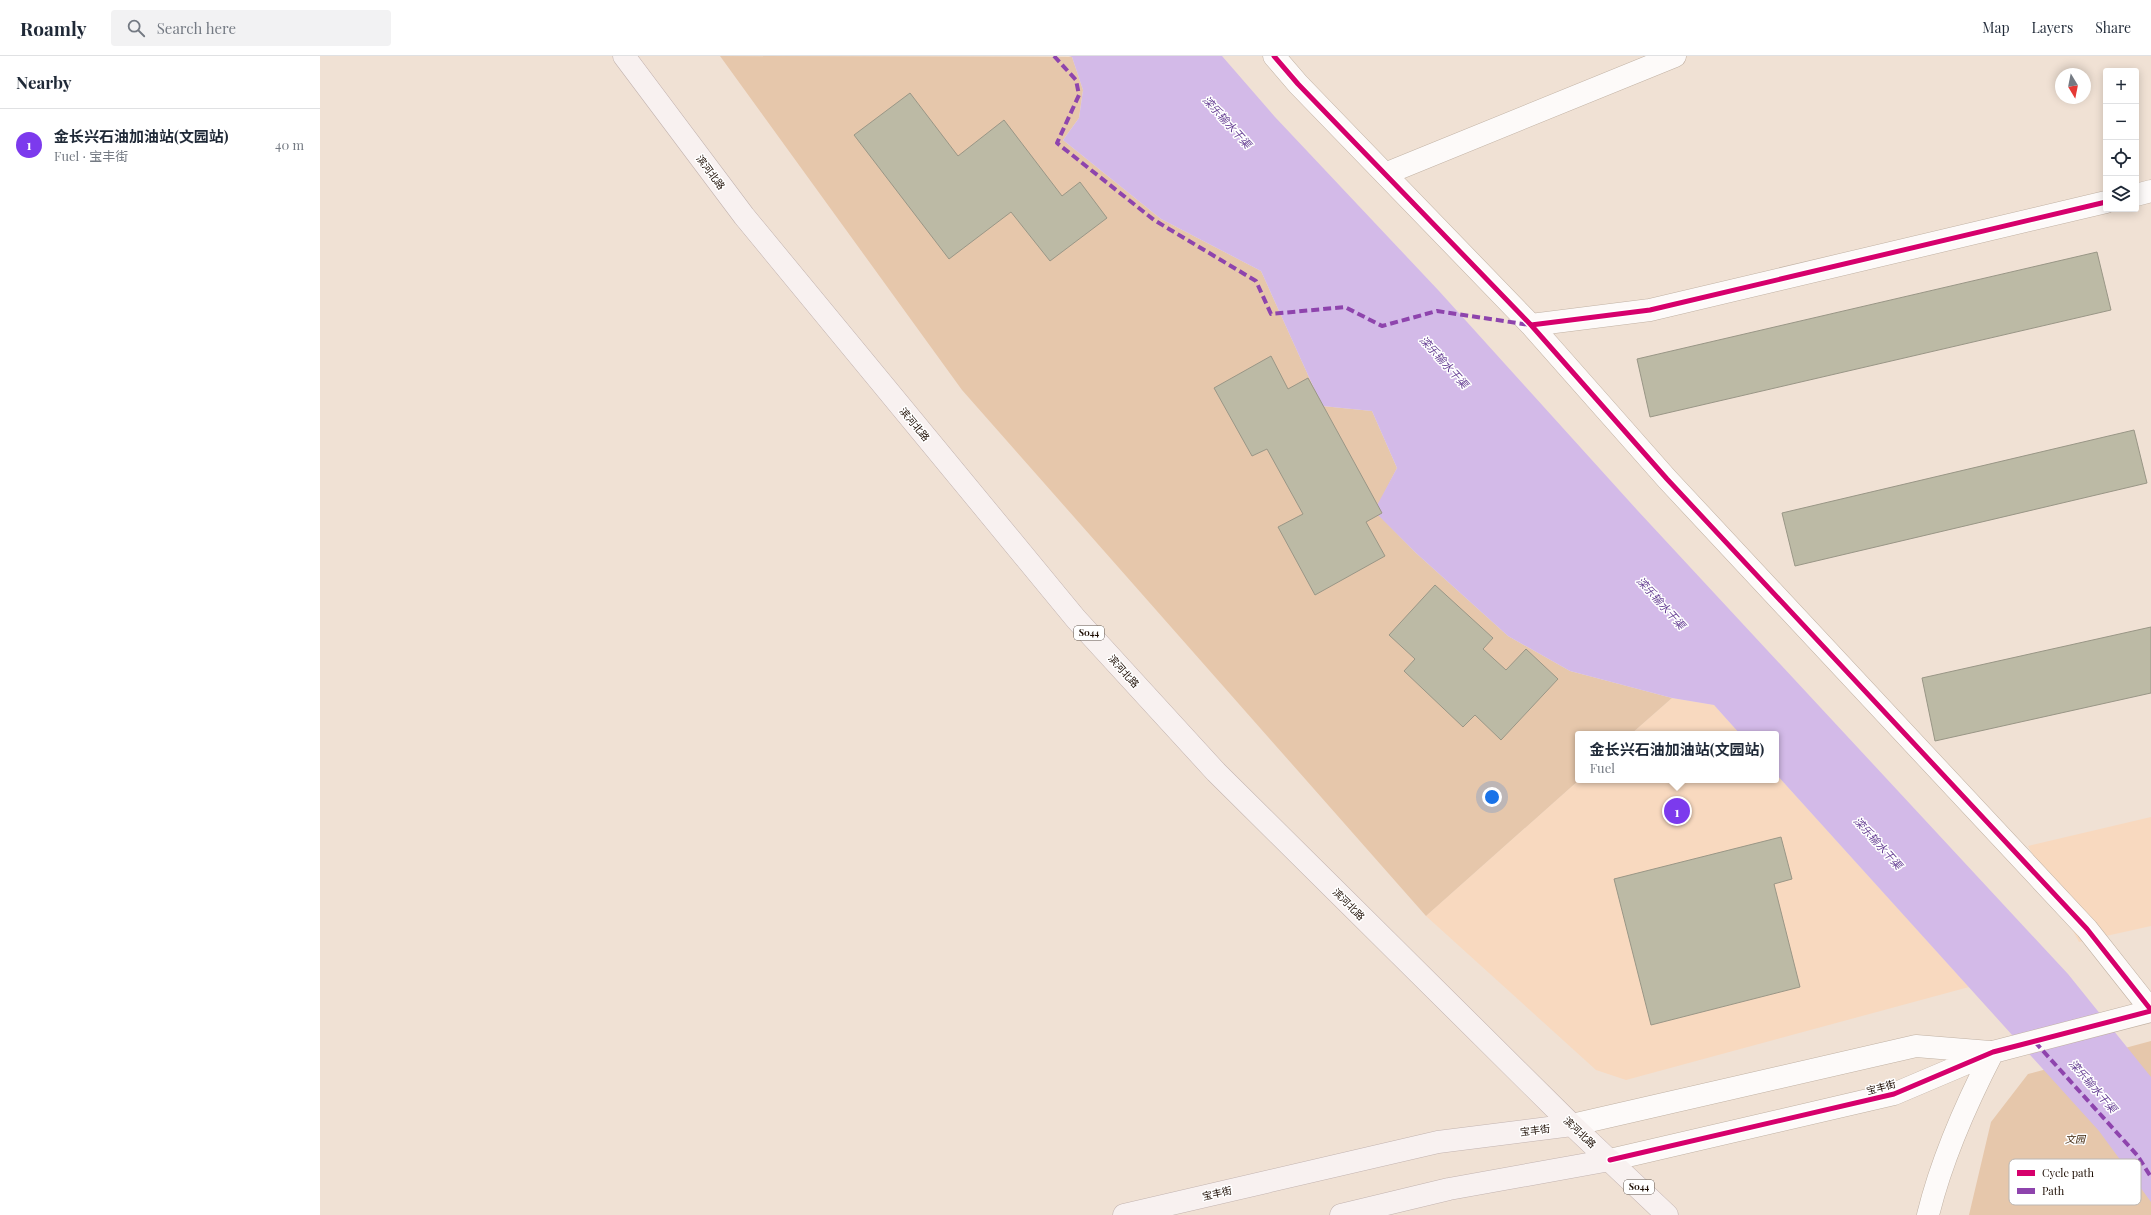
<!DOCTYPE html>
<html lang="en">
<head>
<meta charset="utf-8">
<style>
	:root { --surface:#fff; --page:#f2f2f3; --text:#1f2937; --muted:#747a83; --line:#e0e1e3; --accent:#7c3aed }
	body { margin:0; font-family:"Playfair Display","Noto Sans SC",serif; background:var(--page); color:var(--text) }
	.controls { position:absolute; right:12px; top:12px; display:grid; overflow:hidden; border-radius:4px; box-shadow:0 2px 10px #0003 }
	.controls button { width:36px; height:36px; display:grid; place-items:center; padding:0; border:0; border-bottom:1px solid var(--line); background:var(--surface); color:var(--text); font:20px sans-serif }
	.compass { position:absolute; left:1735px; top:12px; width:36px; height:36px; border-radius:50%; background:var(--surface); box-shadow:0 2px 10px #0003; rotate:170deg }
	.you { position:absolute; left:1172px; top:741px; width:14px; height:14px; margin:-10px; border:3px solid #fff; border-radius:50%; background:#1a73e8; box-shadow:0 0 0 6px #1a73e833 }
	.badge { display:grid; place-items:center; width:26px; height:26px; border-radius:50%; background:var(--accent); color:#fff; font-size:13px; font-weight:700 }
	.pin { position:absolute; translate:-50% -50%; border:2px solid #fff; box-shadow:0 1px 4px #0006 }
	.popup { position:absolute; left:1255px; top:675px; width:204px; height:52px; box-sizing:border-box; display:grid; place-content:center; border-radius:4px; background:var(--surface); filter:drop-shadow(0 1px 3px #0005); font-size:13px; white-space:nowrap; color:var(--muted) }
	.popup b { font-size:15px; color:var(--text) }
	.popup::after { content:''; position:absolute; left:50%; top:100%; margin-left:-8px; border:8px solid transparent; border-top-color:var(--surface) }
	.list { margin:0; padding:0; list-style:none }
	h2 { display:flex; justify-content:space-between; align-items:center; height:52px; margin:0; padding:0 16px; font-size:17px }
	h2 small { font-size:13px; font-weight:400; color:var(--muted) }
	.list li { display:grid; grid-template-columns:26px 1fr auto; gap:12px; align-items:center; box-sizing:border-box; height:72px; padding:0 16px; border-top:1px solid var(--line) }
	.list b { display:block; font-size:15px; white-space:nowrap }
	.list p { margin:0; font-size:13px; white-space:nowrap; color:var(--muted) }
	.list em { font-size:13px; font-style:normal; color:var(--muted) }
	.icon { flex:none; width:22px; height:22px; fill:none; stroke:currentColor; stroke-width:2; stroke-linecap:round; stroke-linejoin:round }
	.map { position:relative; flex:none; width:1831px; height:1159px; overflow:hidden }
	header { display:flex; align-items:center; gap:24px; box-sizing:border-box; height:56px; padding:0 20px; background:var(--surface); border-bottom:1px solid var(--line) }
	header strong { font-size:19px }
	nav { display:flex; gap:22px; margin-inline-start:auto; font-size:14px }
	.search { width:280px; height:36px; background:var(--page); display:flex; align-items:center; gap:10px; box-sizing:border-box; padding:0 14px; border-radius:4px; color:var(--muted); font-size:15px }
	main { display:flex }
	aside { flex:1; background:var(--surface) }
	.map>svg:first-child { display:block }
	.built { fill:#f8d9bf }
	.green { fill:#e6c7ab }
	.water { fill:#d3bae8 }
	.building { fill:#bcbaa5; stroke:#999686 }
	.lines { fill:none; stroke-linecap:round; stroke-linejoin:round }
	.minor-casing { stroke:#c0b1a3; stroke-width:23 }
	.major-casing { stroke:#c2b3af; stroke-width:23 }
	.minor { stroke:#fdfaf9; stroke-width:22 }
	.major { stroke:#f8f1f0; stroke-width:22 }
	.quiet { stroke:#8e44ad; stroke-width:4; stroke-dasharray:8 4; stroke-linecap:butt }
	.cycleway-casing { stroke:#fff; stroke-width:8 }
	.cycleway { stroke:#d6006c; stroke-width:5 }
	.labels { text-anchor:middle; stroke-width:3; stroke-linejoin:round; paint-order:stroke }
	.shield { fill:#fff; stroke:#5f544c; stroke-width:1 }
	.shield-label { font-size:9px; font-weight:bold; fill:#1b0b00 }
	.street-label { font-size:10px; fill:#1b0b00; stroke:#fff }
	.park-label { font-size:10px; font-style:italic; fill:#3c2309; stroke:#fff }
	.water-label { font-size:11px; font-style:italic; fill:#663f93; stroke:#fff }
	.key { fill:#fff; stroke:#bbb6b2; stroke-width:1 }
	.key-label { font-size:11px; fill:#1b0b00 }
</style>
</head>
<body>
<header>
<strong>Roamly</strong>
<div class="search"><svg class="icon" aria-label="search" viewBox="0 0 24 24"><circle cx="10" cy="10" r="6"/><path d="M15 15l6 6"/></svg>Search here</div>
<nav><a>Map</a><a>Layers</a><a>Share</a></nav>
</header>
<main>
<aside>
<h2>Nearby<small></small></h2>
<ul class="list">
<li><span class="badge">1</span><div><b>金长兴石油加油站(文园站)</b><p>Fuel · 宝丰街</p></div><em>40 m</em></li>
</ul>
</aside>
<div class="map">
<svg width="1831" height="1159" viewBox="0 0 1831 1159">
	<rect width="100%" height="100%" fill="#f0e1d4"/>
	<path class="built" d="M1352,642l42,7 26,29h-109z
		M1456,718l193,213 -343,93 -30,-10 -170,-154 153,-136h197z
		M1831,761v109l-72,16 -51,-96z"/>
	<path class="green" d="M400,0l352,1 11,33 -4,28 -16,22 98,79 100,52 61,135 50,5 25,57 -22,43 41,42 92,83 62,35 102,27 -41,36h-53l1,46 -153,136 -464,-526z
		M1831,985v174h-182l22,-93 37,-48z"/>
	<path class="water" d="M749,0h153l53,61 164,174 199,220 430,463 83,103v125l-52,-71 -323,-357v-40h-36l-26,-29 -42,-7 -102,-27 -62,-35 -92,-83 -42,-42 23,-43 -25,-57 -50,-5 -61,-135 -100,-52 -98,-79 16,-22 4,-28 -11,-33z"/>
	<path class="building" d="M590,37l48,63 46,-36 58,76 18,-14 27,36 -57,43 -39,-49 -62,47 -95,-124z
		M1777,196l14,58 -461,107 -13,-58z
		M951,300l17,33 20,-11 74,135 -16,9 19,34 -70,39 -37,-68 25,-13 -36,-65 -15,7 -38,-68z
		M1814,374l13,53 -352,83 -13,-53z
		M1115,529l58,53 -10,11 23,21 20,-21 32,30 -57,61 -26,-25 -12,12 -59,-56 11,-12 -26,-24z
		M1831,571v66l-216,48 -13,-63z
		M1461,781l11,42 -18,5 26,103 -149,38 -37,-146z"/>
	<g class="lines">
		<defs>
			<path id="minor" d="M954,0l24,28 233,241 136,154 420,450 64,81
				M1065,118l290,-118
				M1816,139l15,-4
				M1211,269l119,-15 456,-108
				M1252,1069l344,-79 74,6
				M1290,1104l284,-66 99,-42 158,-41
				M1608,1159c14,-57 38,-111 65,-163"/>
			<path id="major" d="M304,0l120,160 332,403 140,153 356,353 95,90
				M804,1159l314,-73 134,-17
				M1021,1159l108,-26 161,-29"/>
		</defs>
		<use href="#minor" class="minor-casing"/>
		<use href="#major" class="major-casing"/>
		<use href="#minor" class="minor"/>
		<use href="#major" class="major"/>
		<path class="quiet" d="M734,0l22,24 3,15 -22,48 97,77 102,61 15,33 74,-7 37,19 55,-15 93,14
			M1715,986l102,113 14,22"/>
		<defs>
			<path id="cycleway" d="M954,0l24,28 233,241 136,154 420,450 64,81
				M1211,269l119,-15 456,-108
				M1290,1104l284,-66 99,-42 158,-41"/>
		</defs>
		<use href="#cycleway" class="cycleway-casing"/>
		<use href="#cycleway" class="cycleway"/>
	</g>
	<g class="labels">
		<g class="shield">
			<rect x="754" y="570" width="30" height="14" rx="3"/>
			<rect x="1304" y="1124" width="30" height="14" rx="3"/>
		</g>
		<g class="shield-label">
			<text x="769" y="580">S044</text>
			<text x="1319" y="1134">S044</text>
		</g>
		<g class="street-label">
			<text transform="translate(391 116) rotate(53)" y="4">滨河北路</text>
			<text transform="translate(595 368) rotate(50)" y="4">滨河北路</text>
			<text transform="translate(804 615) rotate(48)" y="4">滨河北路</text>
			<text transform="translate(1029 848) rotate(45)" y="4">滨河北路</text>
			<text transform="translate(1561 1031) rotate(-15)" y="4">宝丰街</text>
			<text transform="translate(1215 1074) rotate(-7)" y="4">宝丰街</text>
			<text transform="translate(1260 1076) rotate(43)" y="4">滨河北路</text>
			<text transform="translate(897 1137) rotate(-13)" y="4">宝丰街</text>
		</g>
		<g class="park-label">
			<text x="1755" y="1087">文园</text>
		</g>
		<g class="water-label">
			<text transform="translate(907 66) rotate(48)" y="4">滦乐输水干渠</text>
			<text transform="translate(1124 306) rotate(48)" y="4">滦乐输水干渠</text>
			<text transform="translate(1341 547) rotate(48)" y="4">滦乐输水干渠</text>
			<text transform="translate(1558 787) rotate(48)" y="4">滦乐输水干渠</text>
			<text transform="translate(1773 1030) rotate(49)" y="4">滦乐输水干渠</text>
		</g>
	</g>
	<rect x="1689" y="1103" width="132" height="46" rx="6" class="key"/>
	<rect x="1697" y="1114" width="18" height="6" fill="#d6006c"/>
	<rect x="1697" y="1132" width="18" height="6" fill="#8e44ad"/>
	<g class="key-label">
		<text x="1722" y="1121">Cycle path</text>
		<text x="1722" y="1139">Path</text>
	</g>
</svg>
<div class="controls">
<button>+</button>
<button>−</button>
<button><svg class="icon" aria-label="locate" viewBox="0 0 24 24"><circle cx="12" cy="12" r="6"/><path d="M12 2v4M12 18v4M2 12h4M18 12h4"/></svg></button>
<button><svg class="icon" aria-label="layers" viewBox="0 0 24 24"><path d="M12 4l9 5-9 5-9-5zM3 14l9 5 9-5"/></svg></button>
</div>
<svg class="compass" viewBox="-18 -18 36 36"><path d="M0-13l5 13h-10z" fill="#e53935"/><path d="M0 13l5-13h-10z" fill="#747a83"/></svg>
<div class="you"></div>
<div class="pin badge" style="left:1357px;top:755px">1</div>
<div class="popup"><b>金长兴石油加油站(文园站)</b>Fuel</div>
</div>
</main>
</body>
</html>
